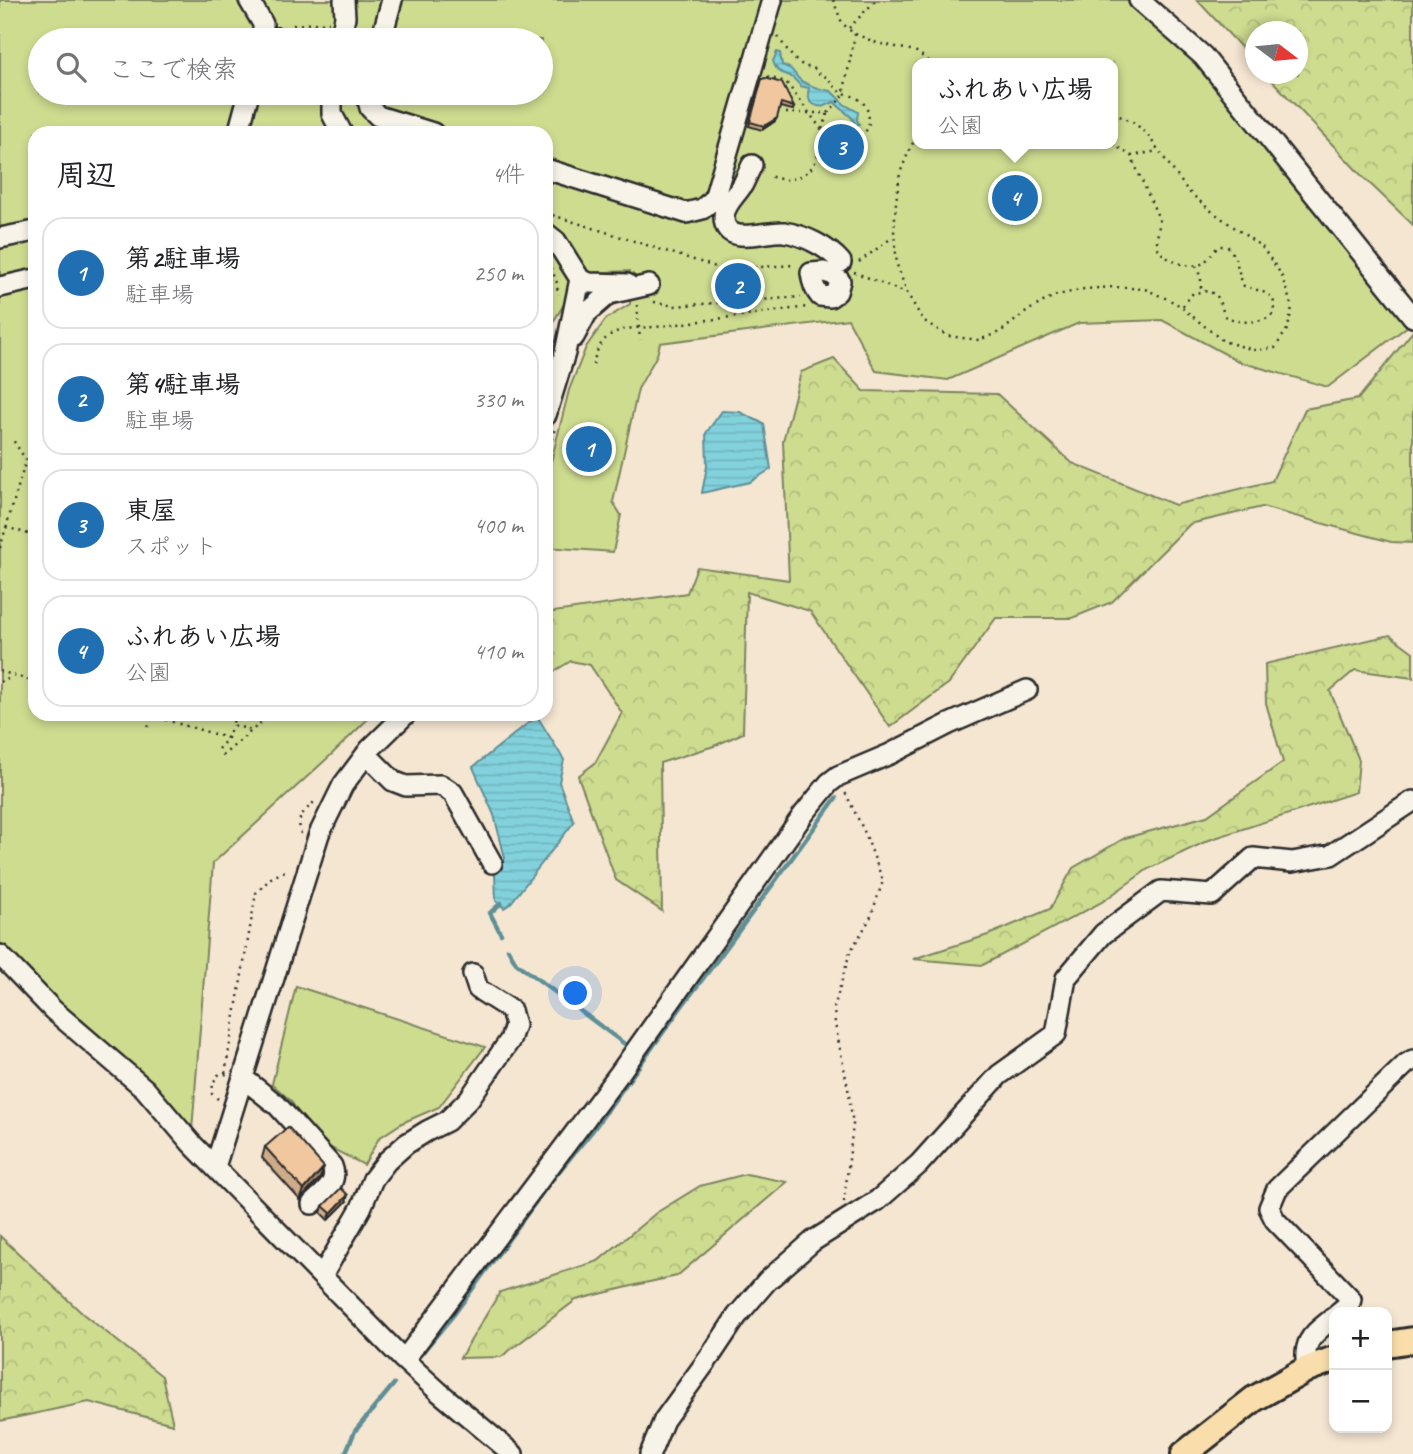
<!DOCTYPE html>
<html lang="ja">
<head>
<meta charset="utf-8">
<style>
	:root { --surface:#fff; --page:#f6f6f6; --text:#202124; --muted:#757577; --line:#e0e0e0; --accent:#1f6fb2 }
	body { margin:0; font-family:Caveat,"Klee One",sans-serif; background:var(--page); color:var(--text) }
	.controls { position:absolute; right:21px; bottom:21px; display:grid; overflow:hidden; border-radius:14px; box-shadow:0 4px 10px #0003 }
	.controls button { width:63px; height:63px; display:grid; place-items:center; padding:0; border:0; border-bottom:2px solid var(--line); background:var(--surface); color:var(--text); font:35px sans-serif }
	.compass { position:absolute; left:1245px; top:21px; width:63px; height:63px; border-radius:50%; background:var(--surface); box-shadow:0 4px 10px #0003; rotate:106deg }
	.you { position:absolute; left:576px; top:994px; width:24px; height:24px; margin:-18px; border:5px solid #fff; border-radius:50%; background:#1a73e8; box-shadow:0 0 0 10px #1a73e833 }
	.badge { display:grid; place-items:center; width:46px; height:46px; border-radius:50%; background:var(--accent); color:#fff; font-size:23px; font-weight:700 }
	.pin { position:absolute; translate:-50% -50%; border:4px solid #fff; box-shadow:0 2px 7px #0006 }
	.popup { position:absolute; left:912px; top:58px; width:206px; height:91px; box-sizing:border-box; display:grid; place-content:center; border-radius:14px; background:var(--surface); filter:drop-shadow(0 2px 5px #0005); font-size:23px; white-space:nowrap; color:var(--muted) }
	.popup b { font-size:26px; color:var(--text) }
	.popup::after { content:''; position:absolute; left:50%; top:100%; margin-left:-14px; border:14px solid transparent; border-top-color:var(--surface) }
	.list { margin:0; padding:0; list-style:none }
	h2 { display:flex; justify-content:space-between; align-items:center; height:91px; margin:0; padding:0 28px; font-size:30px }
	h2 small { font-size:23px; font-weight:400; color:var(--muted) }
	.list li { display:grid; grid-template-columns:46px 1fr auto; gap:21px; align-items:center; box-sizing:border-box; height:112px; margin:0 14px 14px; padding:0 14px; border:2px solid var(--line); border-radius:21px }
	.list b { display:block; font-size:26px; white-space:nowrap }
	.list p { margin:0; font-size:23px; white-space:nowrap; color:var(--muted) }
	.list em { font-size:23px; font-style:normal; color:var(--muted) }
	.icon { flex:none; width:38px; height:38px; fill:none; stroke:currentColor; stroke-width:2; stroke-linecap:round; stroke-linejoin:round }
	.map { position:relative; flex:none; width:1413px; height:1454px; overflow:hidden }
	.search { position:absolute; background:var(--surface); box-shadow:0 4px 10px #0003; left:28px; top:28px; width:525px; height:77px; display:flex; align-items:center; gap:18px; box-sizing:border-box; padding:0 24px; border-radius:38px; color:var(--muted); font-size:26px }
	.panel { position:absolute; background:var(--surface); box-shadow:0 4px 10px #0003; left:28px; top:126px; width:525px; height:595px; border-radius:21px }
	.map>svg:first-child { display:block }
	.green { fill:#cedc90; stroke:#7c845e; stroke-width:2; fill-rule:evenodd }
	.forest { fill:url(#forest-crowns); stroke:#7c845e; stroke-width:2 }
	.water { fill:url(#water-rules); stroke:#5f8f96; stroke-width:2 }
	.lines { fill:none; stroke-linecap:round; stroke-linejoin:round }
	.stream { stroke:#5f8f96; stroke-width:4.5 }
	.minor-casing { stroke:#2b2b2b; stroke-width:24 }
	.major-casing { stroke:#2b2b2b; stroke-width:30 }
	.path { stroke:#2b2b2b; stroke-width:2.5; stroke-dasharray:2 5; stroke-linecap:butt }
	.minor { stroke:#f7f3e8; stroke-width:19 }
	.major { stroke:#f9deab; stroke-width:24 }
	.wall { fill:#ceab89; stroke:#2b2b2b; stroke-width:2 }
	.shaded-wall { fill:#a88b6f; stroke:#2b2b2b; stroke-width:2 }
	.building { fill:#f0c79f; stroke:#2b2b2b; stroke-width:2 }
</style>
</head>
<body>
<div class="map">
<svg width="1413" height="1454" viewBox="0 0 1413 1454">
	<defs>
		<pattern id="forest-crowns" width="20" height="18" patternUnits="userSpaceOnUse" patternTransform="scale(1.75)"><rect width="20" height="18" fill="#cedc90"/><path d="M2 6a3 3 0 1 1 6 0M12 15a3 3 0 1 1 6 0" fill="none" stroke="#b1bd7c"/></pattern>
		<pattern id="water-rules" width="6" height="5" patternUnits="userSpaceOnUse" patternTransform="scale(1.75)"><rect width="6" height="5" fill="#82d2dd"/><path d="M0 2.5h6" fill="none" stroke="#70b4be"/></pattern>
	</defs>
	<rect width="100%" height="100%" fill="#f5e6d2"/>
	<filter id="ink" filterUnits="userSpaceOnUse"><feTurbulence type="fractalNoise" baseFrequency=".0143" numOctaves="2"/><feDisplacementMap in="SourceGraphic" scale="14" xChannelSelector="R" yChannelSelector="G"/><feConvolveMatrix kernelMatrix="1 2 1 2 8 2 1 2 1" color-interpolation-filters="sRGB"/></filter>
	<g filter="url(#ink)">
		<path class="green" d="M0,0h1139l64,56 210,266 -85,65 -88,-25 -78,-42 -83,3 -131,57 -72,-9 -28,-52 -188,24 -3,12 -19,34 -25,113 8,13 -8,37 -67,-5v-65l23,-92 17,-43 20,-28 24,-15v-33l-47,2 -34,56 -3,13v-209h-511v581h338l-41,40 -119,109 -22,280 -191,-188zM40,40h501v53h-501zM917,63h196v81h-196z
			M296,986l189,61 -46,60 -37,16 -23,15 -15,27 -41,-21 -19,-21 -13,-22 -19,-17z"/>
		<path class="forest" d="M1197,0h216v225l-51,-49 -96,-102h32v-42h-42l-1,30z
			M1413,331v212l-22,-1 -129,-35 -72,17 -78,78 -40,16h-76l-47,65 -59,44 -80,-116 -63,-19 -4,141 -29,13 -54,17 2,148 -46,-31 -38,-104 17,-13 27,-50 -32,-48 -19,-4 -25,15v-63l141,-20 10,-26 92,13 -6,-139 18,-69 33,-13 30,32 133,3 75,69 103,42 97,-24 33,-72 53,-10z
			M1390,635l23,17v26l-58,-8 -25,21 29,69 -3,32 -147,48 -61,29 -46,33 -119,63 -70,-6 75,-24 62,-26 23,-41 52,-30 82,-22 76,-54 -17,-59 -1,-39z
			M746,1174l41,8 -110,94 -37,8 -64,16 -75,57 -41,1 40,-66 98,-31 58,-48 44,-27z
			M0,1236l83,78 79,62 11,48 -84,-22 -89,19z"/>
		<path class="water" d="M777,52l3,1 2,12c13,5 9,5 17,14 6,6 24,11 32,12l13,13 14,8 -1,8 2,4 -3,1 -4,-7 -18,-16c-10,5 -14,7 -24,0l-2,-9 1,-5 -9,-2c0,-1 -6,-7 -7,-8 -11,-7 -15,-2 -20,-17z
			M722,411l18,1 24,12 7,45 -21,13 -48,11 5,-27 -1,-33z
			M537,716l27,44 -5,22 15,40 -64,82 -6,4 -8,-7 -1,-27 10,-16 -11,-43 -21,-48z"/>
		<g class="lines">
			<path class="stream" d="M501,934l-11,-21 11,-10
				M508,949l8,14 114,85
				M421,1354l34,-41 96,-132 42,-51 89,-124 36,-47 118,-161
				M345,1454l10,-23 39,-47"/>
			<defs>
				<path id="minor" d="M249,0l14,24v16
					M1139,0l64,56 210,261
					M264,35l22,5
					M340,40l5,-23 -1,-17
					M381,40l11,-40
					M332,93v21l10,19
					M366,93l4,15 8,8 55,17
					M237,133l2,-3 10,-37
					M752,165c-3,6 -6,13 -9,19 -6,11 -19,20 -19,33 0,31 43,13 60,15 20,3 44,15 57,30
					M546,169l140,44 16,-4 12,-10 58,-199
					M546,233l10,8 24,38 -15,74 -19,62
					M0,238l35,-7
					M824,272l10,3 6,6 -3,11 -7,5 -10,-1c-6,-7 -8,-14 -9,-23z
					M580,279l9,4 38,1
					M0,287l35,-8
					M574,337l13,-24 22,-19 40,-9
					M366,754l27,27 13,5 35,-1 12,8 39,70
					M0,955l53,55 92,79 46,54 213,217 35,32 74,62
					M243,1078l34,27 55,61c7,17 -9,27 -20,38
					M215,1167l104,-333 24,-49 27,-36 36,-35
					M322,1276l39,-68 12,-29 14,-18 19,-17 21,-13 20,-10 22,-22 41,-59 5,-15 -4,-15 -33,-21 -5,-15
					M1339,1312l11,-9 1,-4 -76,-79 -6,-12 8,-19 129,-125 7,-4
					M404,1360l215,-286 184,-259 26,-32 9,-7 52,-22 59,-30 78,-34
					M1307,1369c-5,-30 6,-34 27,-52
					M650,1454l14,-34 47,-65 26,-39 30,-35 46,-40 65,-41 41,-36 80,-89 57,-41 10,-56 37,-44 58,-43 51,4 41,-37 39,4 39,-7 82,-54"/>
				<path id="major" d="M1387,1344l26,-4
					M1184,1454l70,-55 53,-30 27,-10"/>
			</defs>
			<use href="#minor" class="minor-casing"/>
			<use href="#major" class="major-casing"/>
			<path class="path" d="M833,0l9,23 11,10 24,10 38,8 17,12
				M293,25l36,-3
				M849,28l27,-28
				M778,37l16,22 10,7 11,3 5,6 7,2 11,14c7,3 15,4 22,9 14,10 12,42 -10,36
				M361,40l4,-10
				M767,77l19,5 36,48c-2,20 -4,41 -26,48 -10,3 -19,1 -29,-3
				M786,113h42l15,-17 12,-62
				M822,129l6,-16
				M917,137l-6,9 -11,27 -4,29 -2,31 3,32 10,28 16,27 25,16 31,4 21,-8 29,-22 25,-14 30,-7 30,-2 31,2 31,14 47,38 31,9 21,-2 13,-20 4,-21 -11,-33 -19,-27 -52,-37 -22,-19 -39,-54 -14,-14 -22,-10
				M1113,144l18,12 28,63c1,10 -4,20 -1,29 5,12 34,23 45,15 6,-4 10,-12 16,-17h8c11,10 10,26 17,40 18,6 38,7 27,31 -16,6 -31,7 -46,-1l-8,-20 -8,-5 -16,2 -11,14
				M1131,156l27,-5
				M546,213l176,56 74,-4
				M859,262l34,-25
				M1196,266l5,12v14
				M551,268l6,15 1,12
				M854,272l52,21
				M654,302l20,4 127,-9
				M637,305l3,35
				M593,365c7,-37 31,-37 62,-38l152,-20
				M546,459l9,-31
				M6,527l29,9
				M0,548l26,-88 -13,-20
				M0,671l35,11
				M0,682l8,-3
				M145,714l83,24
				M236,714l-4,11 20,5
				M148,727l3,-11
				M218,749l10,-11 4,-13
				M222,756l49,-42
				M301,834c-5,-19 2,-20 14,-33
				M225,1073l31,-180 15,-15 18,-9
				M218,1099l-6,-5 1,-11 5,-8 10,-1
				M844,1202l9,-77 -5,-37 -13,-64 -1,-16 16,-56 20,-33 13,-38 -18,-48 -20,-41"/>
			<use href="#minor" class="minor"/>
			<use href="#major" class="major"/>
		</g>
		<path class="wall" d="M762,79l32,28 -1,3 -13,-3 -5,14 -13,9 -13,-4z
			M841,125l11,2 -8,33 -12,-3z
			M265,1147l55,31 -20,22 -38,-42z
			M346,1202l-18,18 -7,-7 2,-7z"/>
		<path class="shaded-wall" d="M777,118l-2,3 -13,9 2,-4z
			M324,1167l-4,11 -20,22 4,-10z
			M348,1195l-2,7 -18,18 3,-7z"/>
		<path class="building" d="M765,78l17,5 12,24 -13,-4 -4,15 -13,8 -14,-4 12,-43z
			M841,125l11,2 -7,29 -11,-3z
			M288,1127l36,40 -20,23 -39,-43z
			M341,1188l7,7 -17,18 -8,-7z"/>
	</g>
</svg>
<div class="controls">
<button>+</button>
<button>−</button>
</div>
<svg class="compass" viewBox="-18 -18 36 36"><path d="M0-13l5 13h-10z" fill="#e53935"/><path d="M0 13l5-13h-10z" fill="#757577"/></svg>
<div class="you"></div>
<div class="pin badge" style="left:589px;top:449px">1</div>
<div class="pin badge" style="left:738px;top:286px">2</div>
<div class="pin badge" style="left:841px;top:147px">3</div>
<div class="pin badge" style="left:1015px;top:198px">4</div>
<div class="popup"><b>ふれあい広場</b>公園</div>
<div class="search"><svg class="icon" aria-label="search" viewBox="0 0 24 24"><circle cx="10" cy="10" r="6"/><path d="M15 15l6 6"/></svg>ここで検索</div>
<section class="panel">
<h2>周辺<small>4件</small></h2>
<ul class="list">
<li><span class="badge">1</span><div><b>第2駐車場</b><p>駐車場</p></div><em>250 m</em></li>
<li><span class="badge">2</span><div><b>第4駐車場</b><p>駐車場</p></div><em>330 m</em></li>
<li><span class="badge">3</span><div><b>東屋</b><p>スポット</p></div><em>400 m</em></li>
<li><span class="badge">4</span><div><b>ふれあい広場</b><p>公園</p></div><em>410 m</em></li>
</ul>
</section>
</div>
</body>
</html>
